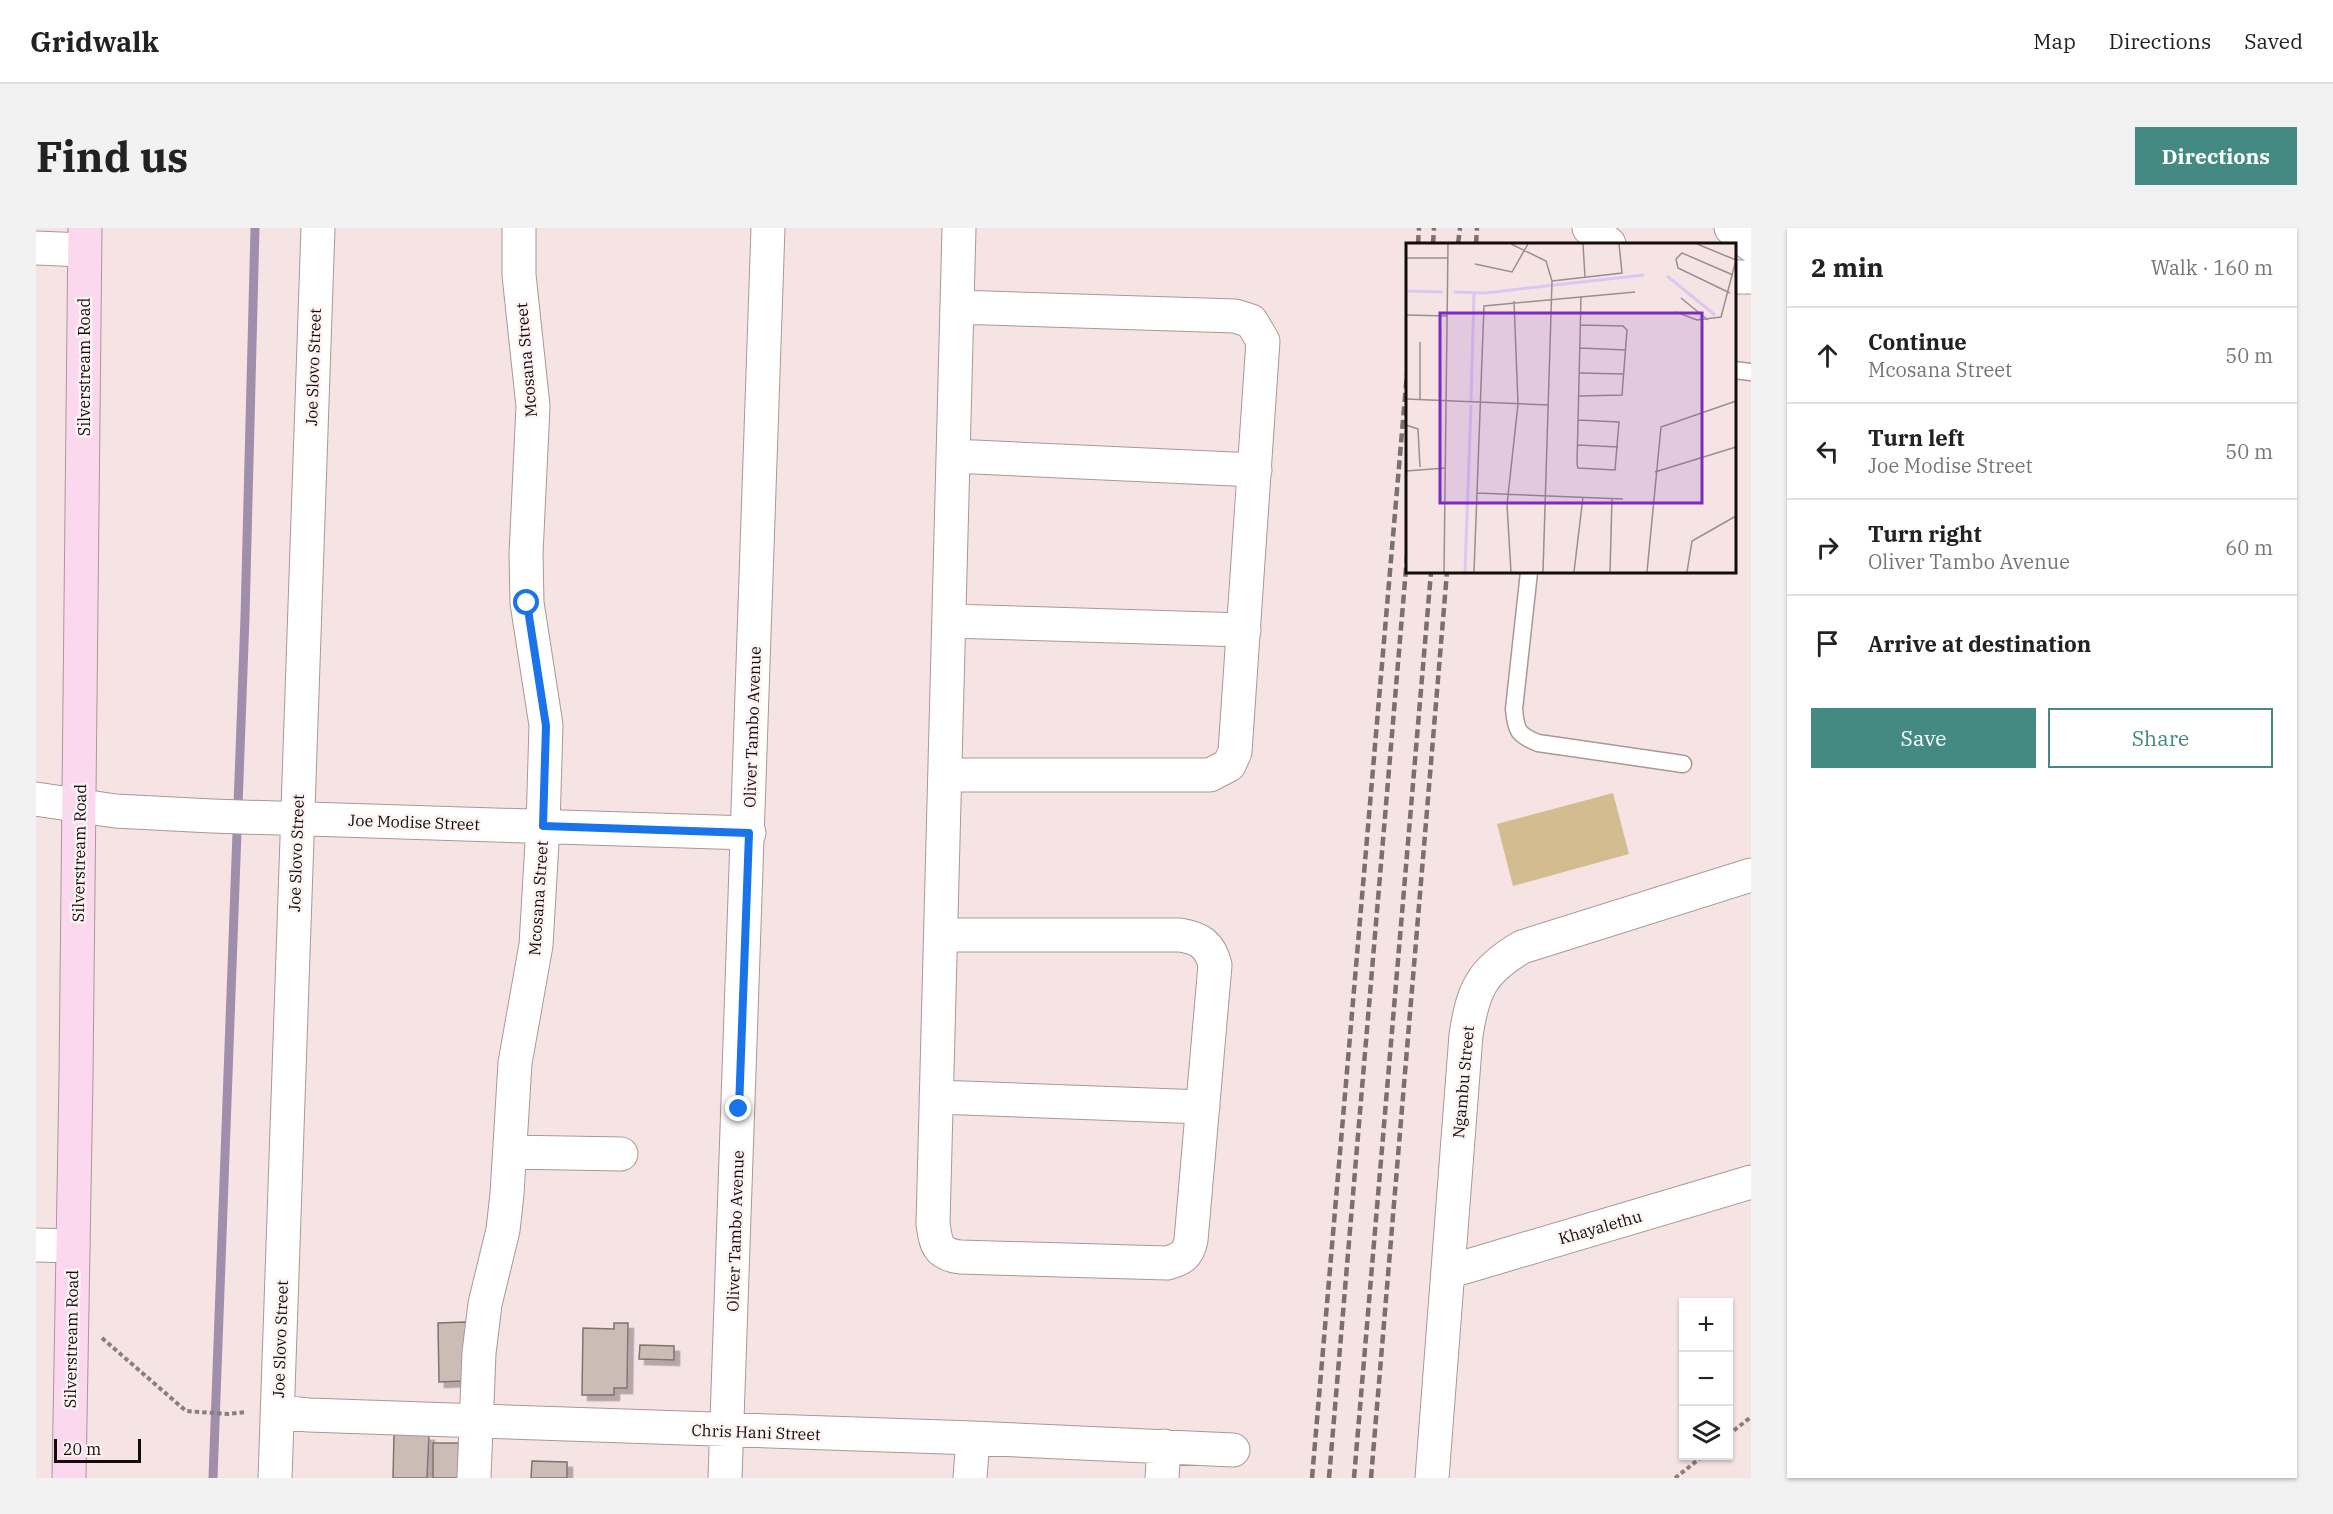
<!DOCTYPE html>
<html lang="en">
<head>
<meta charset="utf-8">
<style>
	:root { --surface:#fff; --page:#f2f2f2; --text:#222; --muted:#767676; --line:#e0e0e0; --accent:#458a82 }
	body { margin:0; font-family:"IBM Plex Serif",serif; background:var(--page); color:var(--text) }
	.controls { position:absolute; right:18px; bottom:18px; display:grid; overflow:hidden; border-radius:0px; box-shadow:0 2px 4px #0004 }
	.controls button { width:54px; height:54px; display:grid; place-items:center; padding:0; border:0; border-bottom:2px solid var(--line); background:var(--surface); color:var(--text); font:30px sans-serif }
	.scale { position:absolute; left:18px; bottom:15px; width:87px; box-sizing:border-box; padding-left:6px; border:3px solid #120c0c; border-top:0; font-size:16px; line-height:21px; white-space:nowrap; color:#120c0c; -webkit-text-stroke:4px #fef3f3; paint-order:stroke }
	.stop { position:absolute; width:18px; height:18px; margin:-14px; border:4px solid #1a73e8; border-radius:50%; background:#fff }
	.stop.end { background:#1a73e8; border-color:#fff; box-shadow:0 2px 6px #0008 }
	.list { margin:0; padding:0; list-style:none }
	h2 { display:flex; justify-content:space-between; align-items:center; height:78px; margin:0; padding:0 24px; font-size:26px }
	h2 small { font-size:20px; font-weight:400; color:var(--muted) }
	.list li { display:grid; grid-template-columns:39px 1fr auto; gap:18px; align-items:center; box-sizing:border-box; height:96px; padding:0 24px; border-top:2px solid var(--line) }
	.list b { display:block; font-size:22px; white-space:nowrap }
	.list p { margin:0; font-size:20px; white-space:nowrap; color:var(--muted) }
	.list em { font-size:20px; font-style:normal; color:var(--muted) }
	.actions { display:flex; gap:12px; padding:18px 24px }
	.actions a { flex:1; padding:14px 0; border:2px solid var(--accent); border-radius:0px; text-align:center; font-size:21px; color:var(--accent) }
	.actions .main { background:var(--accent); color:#fff }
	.icon { flex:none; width:33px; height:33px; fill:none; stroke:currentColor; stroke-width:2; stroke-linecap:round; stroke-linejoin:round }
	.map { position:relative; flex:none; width:1715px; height:1250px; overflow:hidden; border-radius:0px }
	header { display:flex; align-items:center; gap:36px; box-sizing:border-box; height:84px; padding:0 30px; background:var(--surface); border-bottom:2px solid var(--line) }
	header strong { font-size:28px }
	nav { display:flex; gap:33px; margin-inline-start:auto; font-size:21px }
	.intro { display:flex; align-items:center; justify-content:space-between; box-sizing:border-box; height:144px; padding:0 36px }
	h1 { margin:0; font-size:42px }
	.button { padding:15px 27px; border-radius:0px; background:var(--accent); color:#fff; font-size:21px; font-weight:700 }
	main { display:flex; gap:36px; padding:0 36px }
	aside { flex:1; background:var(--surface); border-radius:0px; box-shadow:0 2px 4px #0004 }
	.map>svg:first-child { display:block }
	.green { fill:#d3bc90 }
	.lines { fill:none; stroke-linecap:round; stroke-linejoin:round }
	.stream { stroke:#a08ead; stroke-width:9 }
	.building { fill:#cbbdb5; stroke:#80736c; stroke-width:1.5; filter:url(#shadow) }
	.lane-casing { stroke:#a89898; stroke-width:19 }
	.street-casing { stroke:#a89898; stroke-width:35 }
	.secondary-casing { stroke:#a89898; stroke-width:35 }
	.path { stroke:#8a7e7e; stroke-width:4; stroke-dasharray:4.5 3; stroke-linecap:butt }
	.lane { stroke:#fff; stroke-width:16 }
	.street { stroke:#fff; stroke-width:33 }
	.secondary { stroke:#fbd8ee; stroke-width:33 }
	.rail { stroke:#7b6f6f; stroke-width:4.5; stroke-dasharray:9 4.5; stroke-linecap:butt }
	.route { stroke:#1a73e8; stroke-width:8 }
	.labels { text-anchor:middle; stroke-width:5; stroke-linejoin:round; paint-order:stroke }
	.street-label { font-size:16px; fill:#120c0c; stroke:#fef3f3 }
	.inset-river { fill:none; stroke:#ddc6f2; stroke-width:3 }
	.inset-road { fill:none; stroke:#9b8e8e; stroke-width:1.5 }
	.view { fill:#7b2cbf; fill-opacity:0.15; stroke:#7b2cbf; stroke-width:3 }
	.inset-edge { fill:none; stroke:#120c0c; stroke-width:3 }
</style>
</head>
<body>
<header>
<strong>Gridwalk</strong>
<nav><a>Map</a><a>Directions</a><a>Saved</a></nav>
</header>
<div class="intro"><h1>Find us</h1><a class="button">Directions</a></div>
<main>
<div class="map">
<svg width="1715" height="1250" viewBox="0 0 1715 1250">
	<defs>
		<filter id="shadow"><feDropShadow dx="5.5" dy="5.5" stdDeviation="0" flood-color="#0004"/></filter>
	</defs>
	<rect width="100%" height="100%" fill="#f6e4e4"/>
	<path class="green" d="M1577,565l16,61 -116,32 -16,-62z"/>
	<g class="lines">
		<path class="stream" d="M177,1250l32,-861 10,-389"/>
	</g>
	<path class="building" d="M430,1094l1,59 -28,1 -1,-59z
		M578,1095h14l-1,65h-13v7h-32l1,-67 31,1z
		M604,1117l34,1v14l-35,-1z
		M358,1206l35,1 -2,43h-34z
		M397,1215h31v35h-31z
		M496,1233l35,1v16h-36z"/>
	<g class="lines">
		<defs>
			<path id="lane" d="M1698,142l17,2
				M1493,344l-15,137c2,22 4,26 24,34l145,21"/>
			<path id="street" d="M1553,0l20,16
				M1695,0l20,17
				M0,20l48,2
				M1698,49h17
				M917,228l302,14
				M913,393l295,9
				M909,547h265l19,-10 6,-13 28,-411 -12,-20 -16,-5 -278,-9
				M0,571l79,12 97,5 537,17
				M905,707h239c20,3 30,10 35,30l-24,275c-3,15 -9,19 -24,23l-207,-6c-23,-3 -24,-13 -27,-33l26,-996
				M900,869l267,10
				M474,924l111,2
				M0,1017l37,1
				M1412,1044l303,-90
				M242,1184l31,3 664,23 260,12
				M239,1250l43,-1250
				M438,1250l5,-125 6,-49 18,-74 4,-36 8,-131 21,-118 7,-119 3,-101 -19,-122 -1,-49 7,-148 -14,-131v-47
				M689,1250l43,-1250
				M934,1250l3,-40
				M1126,1250l2,-32
				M1396,1250l34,-443c7,-45 15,-64 56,-88l229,-72"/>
			<path id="secondary" d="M33,1250l7,-401 9,-849"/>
		</defs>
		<use href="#lane" class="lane-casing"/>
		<use href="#street" class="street-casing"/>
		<use href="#secondary" class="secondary-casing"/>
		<path class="path" d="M66,1110l84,73 42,3 19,-2
			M1692,1207l23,-18
			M1639,1250l28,-22"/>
		<use href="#lane" class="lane"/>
		<use href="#street" class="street"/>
		<use href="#secondary" class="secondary"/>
		<path class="rail" d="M1382,16l1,-16
			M1397,16l1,-16
			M1422,16l2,-16
			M1440,16l1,-16
			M1276,1250l96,-1116
			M1293,1250l79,-933
			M1318,1250l77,-906
			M1335,1250l76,-906"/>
	</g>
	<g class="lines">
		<path class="route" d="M491,375l19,123 -3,100 206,7 -10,276"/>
	</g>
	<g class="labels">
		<g class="street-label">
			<text transform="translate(490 132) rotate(-95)" y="6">Mcosana Street</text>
			<text transform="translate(48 139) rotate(-90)" y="6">Silverstream Road</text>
			<text transform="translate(277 139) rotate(-88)" y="6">Joe Slovo Street</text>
			<text transform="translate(716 499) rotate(-88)" y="6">Oliver Tambo Avenue</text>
			<text transform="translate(378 594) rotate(2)" y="6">Joe Modise Street</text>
			<text transform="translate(43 625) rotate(-89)" y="6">Silverstream Road</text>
			<text transform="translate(260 625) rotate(-88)" y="6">Joe Slovo Street</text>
			<text transform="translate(502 670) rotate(-86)" y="6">Mcosana Street</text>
			<text transform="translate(1427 854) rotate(-85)" y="6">Ngambu Street</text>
			<text transform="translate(1564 999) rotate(-16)" y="6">Khayalethu</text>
			<text transform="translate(699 1003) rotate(-88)" y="6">Oliver Tambo Avenue</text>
			<text transform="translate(35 1111) rotate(-89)" y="6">Silverstream Road</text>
			<text transform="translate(244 1111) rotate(-88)" y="6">Joe Slovo Street</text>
			<text transform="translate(720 1204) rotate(2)" y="6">Chris Hani Street</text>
		</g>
	</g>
	<g transform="translate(1370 15)">
		<rect width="330" height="330" fill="#f6e4e4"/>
		<path class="inset-river" d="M261,33l48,39M0,48l37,1M48,49l31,1 159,-18M65,158l3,-108M59,329l6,-167"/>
		<path class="inset-road" d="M105,1l35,17 6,20 -9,291M177,1l2,33M291,1l39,16M0,15h42M69,21l37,8 16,-28M146,38l70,-8 -3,-29M324,50l-52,-25 -2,-9 6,-6 51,22M275,55l27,22M270,69l21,8 24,-3 15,-57M0,72l42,1M174,105l46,2M174,130l44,1M173,153l43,-1 5,-65 -4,-4 -42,-1M0,156l143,6M14,157v-58M172,177l41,2 -4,48 -37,-2 -1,-4 4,-168M0,182l12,4 2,38M172,202l40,2M0,228l40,-3M249,229l81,-25M71,250l146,6M38,329l4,-328M68,329l10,-266 151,-14M105,329l-4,-67 11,-101 -4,-103M168,329l9,-75M204,329l2,-74M241,329l14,-145 75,-26M281,329l5,-31 44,-25"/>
		<path class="view" d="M34,70h262v190h-262z"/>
		<rect width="330" height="330" class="inset-edge"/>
	</g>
</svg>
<div class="controls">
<button>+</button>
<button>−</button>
<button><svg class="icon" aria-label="layers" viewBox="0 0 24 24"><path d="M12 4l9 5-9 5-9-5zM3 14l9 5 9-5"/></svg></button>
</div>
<div class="scale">20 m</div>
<div class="stop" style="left:491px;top:375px"></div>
<div class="stop end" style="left:703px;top:881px"></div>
</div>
<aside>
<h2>2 min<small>Walk · 160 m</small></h2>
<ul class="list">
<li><svg class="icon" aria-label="ahead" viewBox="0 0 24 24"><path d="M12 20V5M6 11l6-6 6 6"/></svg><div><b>Continue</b><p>Mcosana Street</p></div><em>50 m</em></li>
<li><svg class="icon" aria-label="left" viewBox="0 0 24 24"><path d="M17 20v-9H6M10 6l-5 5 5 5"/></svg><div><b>Turn left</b><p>Joe Modise Street</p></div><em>50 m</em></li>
<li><svg class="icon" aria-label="right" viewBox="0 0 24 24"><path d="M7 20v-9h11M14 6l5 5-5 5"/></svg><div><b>Turn right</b><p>Oliver Tambo Avenue</p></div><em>60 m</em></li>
<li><svg class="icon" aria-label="arrive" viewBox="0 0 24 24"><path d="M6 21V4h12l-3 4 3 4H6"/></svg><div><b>Arrive at destination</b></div></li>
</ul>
<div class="actions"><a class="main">Save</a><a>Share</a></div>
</aside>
</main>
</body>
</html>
